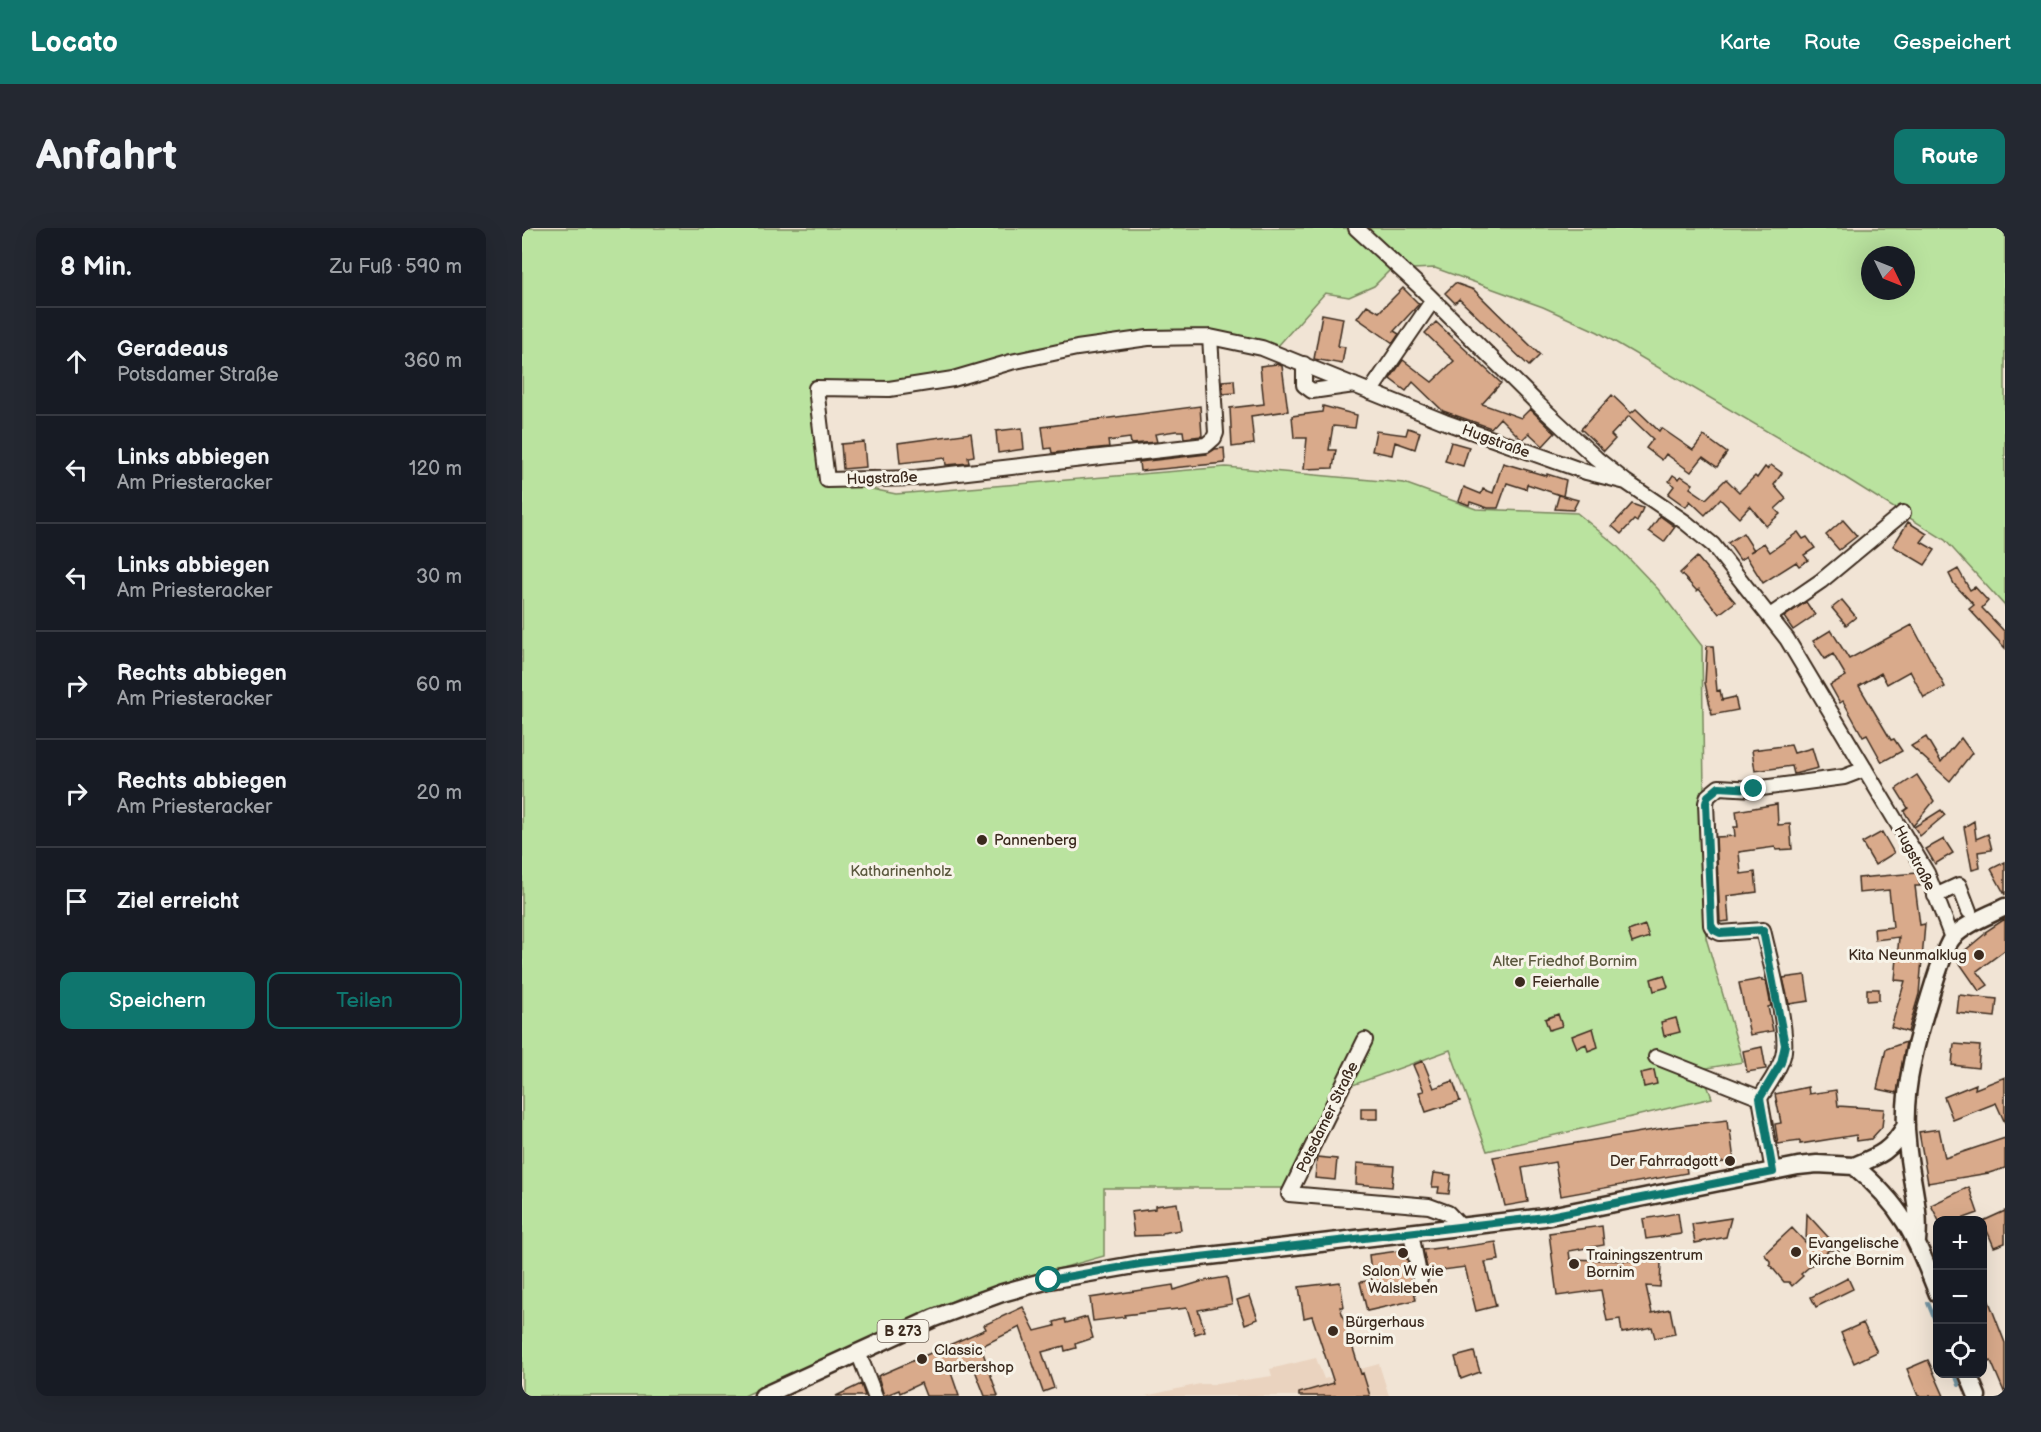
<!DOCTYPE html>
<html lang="de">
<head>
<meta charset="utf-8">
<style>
	:root { --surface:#171b24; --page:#242831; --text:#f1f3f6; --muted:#9ea1a6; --line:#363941; --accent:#0f766e }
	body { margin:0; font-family:"Balsamiq Sans",sans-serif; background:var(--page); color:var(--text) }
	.controls { position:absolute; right:18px; bottom:18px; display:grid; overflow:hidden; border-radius:12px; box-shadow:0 6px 24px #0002 }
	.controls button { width:54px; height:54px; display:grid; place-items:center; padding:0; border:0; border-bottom:2px solid var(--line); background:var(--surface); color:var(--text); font:30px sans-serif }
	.compass { position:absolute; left:1339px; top:18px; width:54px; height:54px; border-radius:50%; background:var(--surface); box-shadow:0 6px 24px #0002; rotate:133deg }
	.stop { position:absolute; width:18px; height:18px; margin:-14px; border:4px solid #0f766e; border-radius:50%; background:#fff }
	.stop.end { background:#0f766e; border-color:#fff; box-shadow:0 2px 6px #0008 }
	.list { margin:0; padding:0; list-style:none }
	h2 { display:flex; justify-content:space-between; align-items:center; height:78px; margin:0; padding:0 24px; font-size:26px }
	h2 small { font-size:20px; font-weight:400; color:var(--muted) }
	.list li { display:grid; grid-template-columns:39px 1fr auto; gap:18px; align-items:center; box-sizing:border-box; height:108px; padding:0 24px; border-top:2px solid var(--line) }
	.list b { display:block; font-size:22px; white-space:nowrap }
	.list p { margin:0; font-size:20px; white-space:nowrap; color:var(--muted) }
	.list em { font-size:20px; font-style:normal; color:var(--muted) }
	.actions { display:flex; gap:12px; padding:18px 24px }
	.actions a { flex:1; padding:14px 0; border:2px solid var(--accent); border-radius:12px; text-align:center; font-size:21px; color:var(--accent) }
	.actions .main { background:var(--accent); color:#fff }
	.icon { flex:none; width:33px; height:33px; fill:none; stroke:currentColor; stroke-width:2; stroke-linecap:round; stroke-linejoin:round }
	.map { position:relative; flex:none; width:1483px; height:1168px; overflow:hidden; border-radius:12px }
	header { display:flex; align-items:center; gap:36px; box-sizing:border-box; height:84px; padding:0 30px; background:var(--accent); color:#fff }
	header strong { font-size:28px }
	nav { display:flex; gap:33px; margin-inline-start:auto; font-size:21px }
	.intro { display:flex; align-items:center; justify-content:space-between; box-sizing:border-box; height:144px; padding:0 36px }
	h1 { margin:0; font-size:42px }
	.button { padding:15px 27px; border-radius:12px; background:var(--accent); color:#fff; font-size:21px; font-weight:700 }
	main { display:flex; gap:36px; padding:0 36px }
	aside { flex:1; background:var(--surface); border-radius:12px; box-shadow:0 6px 24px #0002 }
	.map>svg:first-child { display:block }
	.built { fill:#ead3bf }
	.green { fill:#bae39f; stroke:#7a865e; stroke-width:1.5; fill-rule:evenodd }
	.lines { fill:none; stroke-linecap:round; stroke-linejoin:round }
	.stream { stroke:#7192a0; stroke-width:4 }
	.building { fill:#d9aa8b; stroke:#3b2a1e; stroke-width:1.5 }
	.minor-casing { stroke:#3b2a1e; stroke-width:18 }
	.major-casing { stroke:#3b2a1e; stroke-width:21 }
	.minor { stroke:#f7f3e8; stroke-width:14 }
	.major { stroke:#f7f3e8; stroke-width:16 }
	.route { stroke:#0f766e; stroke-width:8 }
	.poi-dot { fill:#3b2a1e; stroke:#f7f3e8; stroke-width:2 }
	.labels { text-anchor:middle; stroke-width:6; stroke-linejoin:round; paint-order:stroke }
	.shield { fill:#f7f3e8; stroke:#73665b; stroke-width:1.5 }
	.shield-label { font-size:14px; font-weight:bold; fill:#3b2a1e }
	.street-label { font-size:15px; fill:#3b2a1e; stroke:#f7f3e8 }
	.poi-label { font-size:15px; fill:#3b2a1e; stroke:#f7f3e8; text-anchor:start }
	.park-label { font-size:15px; fill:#5b583e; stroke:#f7f3e8 }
</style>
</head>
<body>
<header>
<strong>Locato</strong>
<nav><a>Karte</a><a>Route</a><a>Gespeichert</a></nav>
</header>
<div class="intro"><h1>Anfahrt</h1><a class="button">Route</a></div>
<main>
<aside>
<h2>8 Min.<small>Zu Fuß · 590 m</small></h2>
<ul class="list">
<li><svg class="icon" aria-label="ahead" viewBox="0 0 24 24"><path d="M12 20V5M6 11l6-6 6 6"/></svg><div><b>Geradeaus</b><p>Potsdamer Straße</p></div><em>360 m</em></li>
<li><svg class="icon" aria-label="left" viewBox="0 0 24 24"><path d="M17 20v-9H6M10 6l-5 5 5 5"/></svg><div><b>Links abbiegen</b><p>Am Priesteracker</p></div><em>120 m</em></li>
<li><svg class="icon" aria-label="left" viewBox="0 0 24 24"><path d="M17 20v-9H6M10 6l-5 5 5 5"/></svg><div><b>Links abbiegen</b><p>Am Priesteracker</p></div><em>30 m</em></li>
<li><svg class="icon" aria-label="right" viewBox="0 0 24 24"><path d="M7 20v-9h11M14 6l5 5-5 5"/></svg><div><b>Rechts abbiegen</b><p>Am Priesteracker</p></div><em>60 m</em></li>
<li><svg class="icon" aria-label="right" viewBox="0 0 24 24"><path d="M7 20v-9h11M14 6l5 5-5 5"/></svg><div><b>Rechts abbiegen</b><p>Am Priesteracker</p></div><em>20 m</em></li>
<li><svg class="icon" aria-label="arrive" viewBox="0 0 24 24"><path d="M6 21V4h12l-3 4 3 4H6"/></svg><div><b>Ziel erreicht</b></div></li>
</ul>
<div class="actions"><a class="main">Speichern</a><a>Teilen</a></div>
</aside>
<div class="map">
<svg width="1483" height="1168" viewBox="0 0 1483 1168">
	<rect width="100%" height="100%" fill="#f1e4d5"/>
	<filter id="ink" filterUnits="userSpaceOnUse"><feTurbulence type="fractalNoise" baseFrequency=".0167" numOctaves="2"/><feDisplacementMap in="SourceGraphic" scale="12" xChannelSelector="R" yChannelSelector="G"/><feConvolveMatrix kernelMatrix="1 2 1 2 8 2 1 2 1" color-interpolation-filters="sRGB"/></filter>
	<g filter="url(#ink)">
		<path class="built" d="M794,1130l8,21 55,-15 10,32h-244l55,-12h17l55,-8 -2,-7z"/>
		<path class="green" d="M0,0h1483v378l-60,-66 -107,-67 -240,-141 -55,-25 -108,-39 -45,2 -16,16 -25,11 -24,-4 -48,54 -129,-9 -195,41 -137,9 11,92 69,14 330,-27 178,16 72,26 101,4 39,32 42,44 44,57 4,292 37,124 -42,7 11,29 -225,53 -37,-101 -103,37 -50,101h-193v68l-141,40 -219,100h-222zM1348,27h36v36h-36z"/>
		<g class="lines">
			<path class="stream" d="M1406,1075l10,25
				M1433,1146l4,11"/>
		</g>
		<path class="building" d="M933,55l19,7 66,65 -11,11 -70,-67 -4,4 -10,-10z
			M881,60l16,16 -25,27 5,3 -6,9 -36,-25 10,-13 12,7z
			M800,86l21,4 -5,28 7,1 -3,17 -28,-5z
			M914,94l65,61 -19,21 39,14 9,-9 25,24 -12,13 -14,-13 -7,7 -22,-22 -9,10 -48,-17 -30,-29 -7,9 -16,-12 13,-19 29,22 22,-21 -29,-28z
			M755,136l5,2 6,45 -37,5 3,28 -22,3 -2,-39 34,-4 -4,-38z
			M712,152l1,13 -12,1 -1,-13z
			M1090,167l19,18 5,-4 23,22 2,-3 32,22 11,-14 23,17 -10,14 -14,-10 -12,15 -25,-18 -4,6 -16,-12 7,-9 -24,-23 -18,19 4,4 -11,12 -23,-22z
			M678,178l2,30 -18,2 -1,-7h-7l-21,3 2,8 -26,2 -1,-6 -22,3 1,6 -57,6 -1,-5 -6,1 -3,-22z
			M801,178l34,9 -2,13 -22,-2 -4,24h7l-3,18 -29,1 3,-31h-13l-2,-22 30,-4z
			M500,200l2,21 -26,4 -2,-22z
			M886,200l12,4 -5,17 -20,-7 -3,13 -20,-4 4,-20 30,4z
			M449,205l3,23 -6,1 1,6 -23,2 -1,-7 -45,5 -2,-20z
			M342,214l2,25 -23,2 -2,-25z
			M929,214l18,5 -6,19 -18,-5z
			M702,220l1,15 -85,8 -1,-9 68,-8 8,-5z
			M981,235l44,13v-2l19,6 -3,16 15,4 -5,10 -18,-1 4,-14 4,1 -36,-12 -1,5 -19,-6 -9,25h-10l-18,-6 -1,3 -10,-4 5,-14 17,7 2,-5 10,4z
			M1249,237l11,8 -8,12 12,14 -11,10 5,5 -14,12 -16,-20 -11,12 -19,-19 -15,16 -15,-14 -4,6 -18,-13 6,-8 -5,-5 4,-6 6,4 2,-3 12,8 -3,4 16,11 20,-20 13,13 16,-16 2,2 8,-11 2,2z
			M1110,276l11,4 -6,14 -3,-2 -13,14 -9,-8z
			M1138,288l15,11 -11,15 -15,-11z
			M1321,292l14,16 -18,14 -13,-15z
			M1386,294l19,12 -6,8 14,8 -10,15 -32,-19z
			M1276,304l5,7 4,-2 8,11 -11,7 4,5 -9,6 -3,-4 -33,21 -17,-27 -6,4 -12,-17 15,-10 11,17 -4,2 14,-9 6,9z
			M1175,329l38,45 -16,12 -20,-25 -2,2 -17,-18z
			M1436,341l12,21 5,-3 13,14 -6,7 23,24v16l-36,-39 5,-4 -20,-21 -5,-10z
			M1320,372l14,17 -10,8 -14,-17z
			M1284,374l9,13 -22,15 -9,-13z
			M1390,397l33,62 -21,11 -14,-27 -23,13 -6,-11 -22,13 32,54 3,-1 8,12 -20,11 -15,-27 -4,2 -20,-36 -3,2 -10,-18 16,-9 -13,-22 -8,5 -12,-18 18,-11 18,29z
			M1185,418h6l4,45 3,-1 2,10 13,-3 3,13 -26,5 -7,-32z
			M1404,509l15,25 20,-24 11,15 -22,28 -39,-35z
			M1269,517l3,8 18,-5 6,20 -24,6 -2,-8 -37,5 -3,-21z
			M1395,547l17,26 -21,25 -9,-15 4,-3 -12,-19z
			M1255,576l1,21 12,-1 2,25 -16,1 -1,-3 -36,5 2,22 14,-2 2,20 -30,4 2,25 -9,1 -4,-85 19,-1 -1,-9h4l-2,-16z
			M1419,582l4,5 -25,21 -6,-9z
			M1452,593l2,18 12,-5 4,16 -14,2 2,16 -8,2 -8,-43z
			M1360,604l12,21 -19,12 -13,-22z
			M1422,611l9,14 -18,11 -9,-15z
			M1483,634v33l-14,-26z
			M1395,645l3,13h-5l5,39 5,-1 -6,70 -11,38 -17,-5 14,-46 -10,-1 4,-43 -24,3 -1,-11 19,-2 -4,-37 -30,3 -1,-15z
			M1483,691v31l-28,21 11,14 -9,6 -23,-33 30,-25 -1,-1z
			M1123,697l4,12 -17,6 -4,-12z
			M1142,747l4,12 -14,4 -3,-12z
			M1283,747l4,26 -20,3 -6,-26z
			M1240,751v2l4,-1 3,16 2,10 -3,1 5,24 -23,4 -11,-52z
			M1345,761h12v11l-12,1z
			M1437,767l38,4 -2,18 -38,-4z
			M1036,786l4,12 -13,4 -4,-11z
			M1154,790l4,14 -16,4 -3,-14z
			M1071,800l5,19 -10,4 -2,-7 -9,4 -5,-12z
			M1384,814l-9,51 -20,-4 9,-40z
			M1432,816l26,2 -2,22 -26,-3z
			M1240,819l4,22 -19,3 -4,-21z
			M901,833l11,27 19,-7 7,20 -34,11 -7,-20 5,-1 -11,-26z
			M1132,842l3,14 -13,3 -3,-14z
			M1483,849v46l-9,-20 -43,17 -9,-23 32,-13 -1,5z
			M1286,859l1,7 27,-4 2,16 46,3 -2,18 -11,12 -14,2 -1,-6 -56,9v-3l-22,3 -3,-20 6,-1 -6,-29z
			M839,880h17v11h-17z
			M1205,892l1,10h2l4,31 -48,5 1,7 -126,23 -6,-34 -33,6 6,34 -23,4 -12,-49 178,-30z
			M1417,901l6,29 60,-20v30l-16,5 -61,10 -9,-51z
			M795,929l20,2 -2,21 -20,-2z
			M835,935l37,3 -2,21 -36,-3z
			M912,945l17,2 -2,19 -11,-1 1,-6h-7z
			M1447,959l9,26 -22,8h-17l-8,-16z
			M655,975l4,27 -19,3v2l-28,1 -3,-24 24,-3v-3z
			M1483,983v32l-11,4 -11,-26z
			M1156,985l3,21 -35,5 -3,-20z
			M1285,986l33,36h-11l-28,24 2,2 -11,10 -3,-4h-5l-14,-17v-4l-6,-7 28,-26 14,15z
			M1209,990l-5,19 -31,6 -3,-19z
			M1080,998l2,19 -35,6 1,8 91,3 -1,25 -14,-1 6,27 18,-4 5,25 -20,4 -3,-11 -30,6 -2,-14 -13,2 -6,-31 -44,6 -8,-63z
			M974,1014l3,18 -14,2 11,44 -20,5 -11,-44 -37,5 -5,-22 23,-3v2z
			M883,1022l11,50 -49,11 -7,-29 12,-2 -3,-25z
			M705,1049l5,27 -34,6 7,21 -10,3 -8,-26 -63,7 1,2 -32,4 -3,-23 83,-13 1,5 29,-9z
			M1326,1050l5,11 -37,18 -5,-10z
			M818,1054l4,25h-4l21,67 2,-1 7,23h-71v-3l35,-10 -22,-67 -8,2 -5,-31z
			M1461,1058l22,57v51l-14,-33 -2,1 -6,-15z
			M728,1068l8,23 -13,5 -8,-24z
			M501,1079l12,24 20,-5 -1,-4 11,-3 1,4 21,-6 6,21 -18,6 1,4 -11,3 -1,-5 -22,6 12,36 -11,4 -23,-65 -38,19 2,3 -2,1 16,46h-13l-14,-36 -22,7 10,29h-33l-5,-13 -21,10 -1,-3 -15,6 -6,-20 108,-47 -2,-4z
			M1341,1095l14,29 -23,11 -13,-30z
			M952,1124l6,20 -19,7 -6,-22z
			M1406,1132l16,36h-26l-11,-27z
			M339,1156l4,12h-29z"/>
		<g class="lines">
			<defs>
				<path id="minor" d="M834,0l62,57 122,121 57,53 29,23 59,40 28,23 74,94 140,234 25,65
					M688,109l6,96 -2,5 -8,7 -291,33 -88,2 -11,-92 73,1 64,-10 58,-17 66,-14 71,-10 62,-1 52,11 183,74 141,50 40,10
					M782,136v21l8,6 42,-6
					M848,164l63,-92
					M1248,388l51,-35 82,-68
					M1413,668l24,-11 10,26
					M843,812l-76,154 140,12 19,7 14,15
					M1134,829l104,41
					M1251,944l-13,-74c8,-13 19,-27 23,-42 7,-23 -14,-99 -20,-126l-43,3 -6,-3 -3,-5 -5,-122 2,-7 11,-9 35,2 90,-12 21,-8
					M889,1005l9,46
					M336,1124l17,44"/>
				<path id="major" d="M1332,938c50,41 61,71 84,128
					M1332,938c27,-11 37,-15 52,-41
					M1395,1013c4,-34 -8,-66 -10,-100 -3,-25 0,-54 5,-78 4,-20 30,-115 41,-126 14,-14 35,-21 52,-30
					M1446,1146l9,22
					M241,1168l171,-78 68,-25 47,-13 91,-16 405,-47 253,-51 19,-2 37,2"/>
			</defs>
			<use href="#minor" class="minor-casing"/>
			<use href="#major" class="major-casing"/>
			<use href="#minor" class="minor"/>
			<use href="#major" class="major"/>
		</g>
	</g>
	<g class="lines" filter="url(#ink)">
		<path class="route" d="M527,1052l91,-16 405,-47 228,-45 -13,-74 21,-35 4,-18 -22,-115 -43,3 -6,-3 -3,-5 -5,-122 2,-7 11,-9 35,2"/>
	</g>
	<g class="poi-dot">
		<circle cx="460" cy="612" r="6"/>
		<circle cx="1457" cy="727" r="6"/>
		<circle cx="998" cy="754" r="6"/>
		<circle cx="1208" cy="933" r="6"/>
		<circle cx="1274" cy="1024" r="6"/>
		<circle cx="881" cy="1025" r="6"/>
		<circle cx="1052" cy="1036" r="6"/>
		<circle cx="811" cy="1103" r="6"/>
		<circle cx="400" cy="1131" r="6"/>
	</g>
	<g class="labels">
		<rect class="shield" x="355.5" y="1092" width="51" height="22" rx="4.5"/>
		<g class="shield-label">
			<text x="381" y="1108">B 273</text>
		</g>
		<g class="street-label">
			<text transform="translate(974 213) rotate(20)" y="5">Hugstraße</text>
			<text transform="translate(360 250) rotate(-2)" y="5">Hugstraße</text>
			<text transform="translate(1393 630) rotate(62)" y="5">Hugstraße</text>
			<text transform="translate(805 889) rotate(-64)" y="5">Potsdamer Straße</text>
		</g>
		<g class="poi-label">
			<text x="472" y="617">Pannenberg</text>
			<text x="1445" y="732" text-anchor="end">Kita Neunmalklug</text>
			<text x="1010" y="759">Feierhalle</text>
			<text x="1196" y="938" text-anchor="end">Der Fahrradgott</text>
			<text x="1286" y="1020">Evangelische<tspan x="1286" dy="17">Kirche Bornim</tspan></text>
			<text x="1064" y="1032">Trainingszentrum<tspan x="1064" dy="17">Bornim</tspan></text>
			<text x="881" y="1048" text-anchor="middle">Salon W wie<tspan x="881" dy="17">Walsleben</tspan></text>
			<text x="823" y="1099">Bürgerhaus<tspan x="823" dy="17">Bornim</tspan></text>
			<text x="412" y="1127">Classic<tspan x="412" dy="17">Barbershop</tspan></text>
		</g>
		<g class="park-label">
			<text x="379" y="648">Katharinenholz</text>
			<text x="1043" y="738">Alter Friedhof Bornim</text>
		</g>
	</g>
</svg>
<div class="controls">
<button>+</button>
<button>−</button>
<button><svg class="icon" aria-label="locate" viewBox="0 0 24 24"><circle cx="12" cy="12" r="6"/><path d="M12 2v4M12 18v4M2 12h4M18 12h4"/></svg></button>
</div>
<svg class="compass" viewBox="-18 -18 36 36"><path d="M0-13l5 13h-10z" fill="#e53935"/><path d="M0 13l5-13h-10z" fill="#9ea1a6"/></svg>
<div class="stop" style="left:527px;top:1052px"></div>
<div class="stop end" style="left:1232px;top:561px"></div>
</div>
</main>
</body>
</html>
